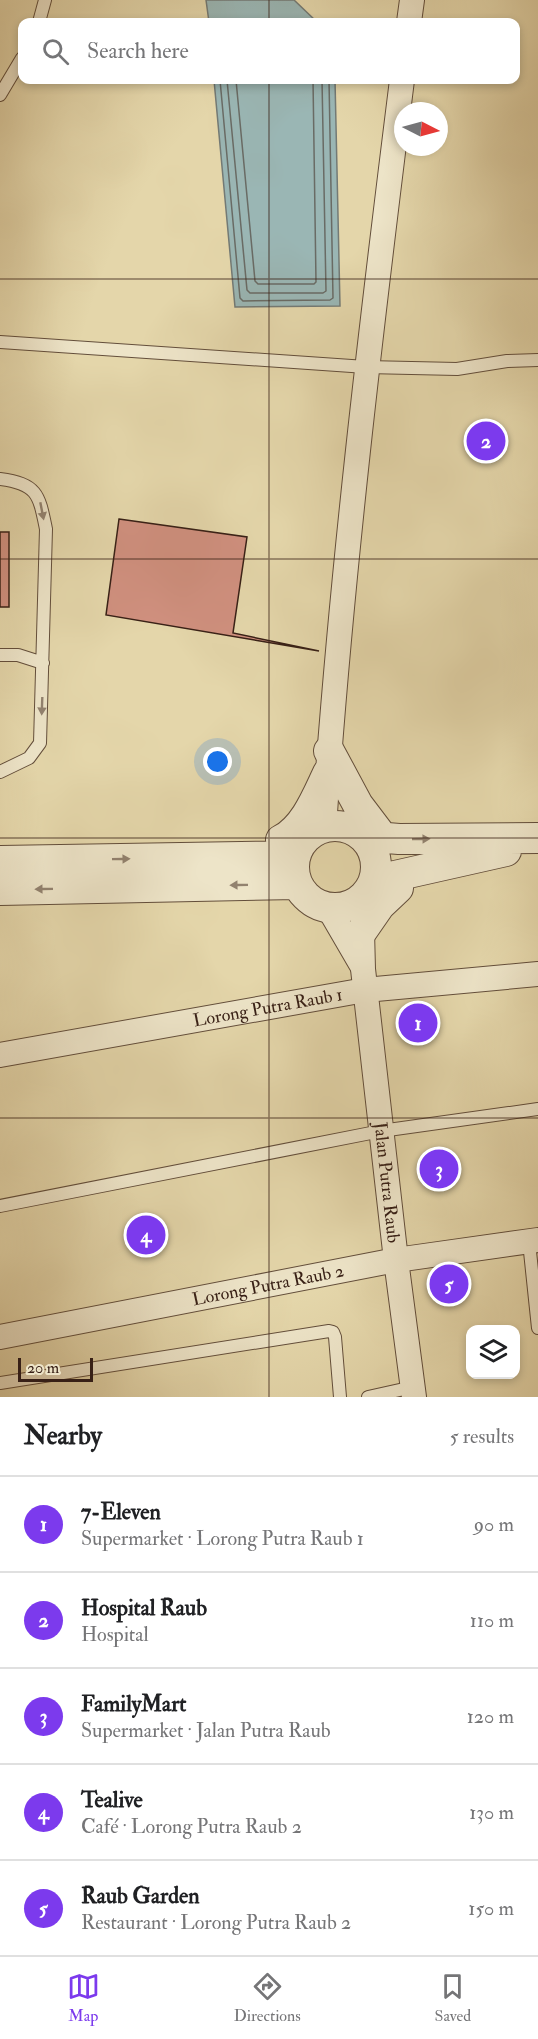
<!DOCTYPE html>
<html lang="en">
<head>
<meta charset="utf-8">
<style>
	:root { --surface:#fff; --page:#f6f6f6; --text:#202124; --muted:#757577; --line:#e0e0e0; --accent:#7c3aed }
	body { margin:0; font-family:"IM FELL Double Pica",serif; background:var(--page); color:var(--text) }
	.controls { position:absolute; right:18px; bottom:18px; display:grid; overflow:hidden; border-radius:12px; box-shadow:0 3px 9px #0003 }
	.controls button { width:54px; height:54px; display:grid; place-items:center; padding:0; border:0; border-bottom:2px solid var(--line); background:var(--surface); color:var(--text); font:30px sans-serif }
	.compass { position:absolute; left:394px; top:102px; width:54px; height:54px; border-radius:50%; background:var(--surface); box-shadow:0 3px 9px #0003; rotate:96deg }
	.scale { position:absolute; left:18px; bottom:15px; width:75px; box-sizing:border-box; padding-left:6px; border:3px solid #382016; border-top:0; font-size:16px; line-height:21px; white-space:nowrap; color:#382016; -webkit-text-stroke:4px #ede4c8; paint-order:stroke }
	.you { position:absolute; left:218px; top:762px; width:21px; height:21px; margin:-15px; border:4px solid #fff; border-radius:50%; background:#1a73e8; box-shadow:0 0 0 9px #1a73e833 }
	.badge { display:grid; place-items:center; width:39px; height:39px; border-radius:50%; background:var(--accent); color:#fff; font-size:20px; font-weight:700 }
	.pin { position:absolute; translate:-50% -50%; border:3px solid #fff; box-shadow:0 2px 6px #0006 }
	.list { margin:0; padding:0; list-style:none }
	h2 { display:flex; justify-content:space-between; align-items:center; height:78px; margin:0; padding:0 24px; font-size:26px }
	h2 small { font-size:20px; font-weight:400; color:var(--muted) }
	.list li { display:grid; grid-template-columns:39px 1fr auto; gap:18px; align-items:center; box-sizing:border-box; height:96px; padding:0 24px; border-top:2px solid var(--line) }
	.list b { display:block; font-size:22px; white-space:nowrap }
	.list p { margin:0; font-size:20px; white-space:nowrap; color:var(--muted) }
	.list em { font-size:20px; font-style:normal; color:var(--muted) }
	.icon { flex:none; width:33px; height:33px; fill:none; stroke:currentColor; stroke-width:2; stroke-linecap:round; stroke-linejoin:round }
	.map { position:relative; flex:none; width:538px; height:1397px; overflow:hidden }
	.search { position:absolute; background:var(--surface); box-shadow:0 3px 9px #0003; left:18px; right:18px; top:18px; height:66px; display:flex; align-items:center; gap:15px; box-sizing:border-box; padding:0 21px; border-radius:12px; color:var(--muted); font-size:22px }
	.sheet { height:558px; background:var(--surface) }
	nav { display:flex; justify-content:space-around; align-items:center; box-sizing:border-box; height:84px; border-top:2px solid var(--line); background:var(--surface); font-size:16px; color:var(--muted) }
	nav a { display:grid; justify-items:center; gap:3px }
	nav .on { color:var(--accent) }
	.map>svg:first-child { display:block }
	.water { fill:#9ab6b4; stroke:#737a75; stroke-width:1.5 }
	.lines { fill:none; stroke-linecap:round; stroke-linejoin:round }
	.shore { stroke:#696b65; stroke-width:1.5 }
	.building { fill:#d0907f; stroke:#382016; stroke-width:1.5 }
	.service-casing { stroke:#634e3b; stroke-width:14 }
	.minor-casing { stroke:#634e3b; stroke-width:26 }
	.tertiary-casing { stroke:#634e3b; stroke-width:32 }
	.service { stroke:#ede4c8; stroke-width:12 }
	.minor { stroke:#ede4c8; stroke-width:24 }
	.tertiary { stroke:#ede4c8; stroke-width:30 }
	.oneway { fill:#92826f }
	.grid { fill:none; stroke:#382016; stroke-width:1.5; stroke-opacity:0.55 }
	.labels { text-anchor:middle; stroke-width:4.5; stroke-linejoin:round; paint-order:stroke }
	.street-label { font-size:18px; fill:#382016; stroke:#ede4c8 }
</style>
</head>
<body>
<div class="map">
<svg width="538" height="1397" viewBox="0 0 538 1397">
	<rect width="100%" height="100%" fill="#e4d6aa"/>
	<filter id="stains"><feTurbulence type="fractalNoise" baseFrequency=".00333" numOctaves="4"/><feColorMatrix values="0 0 0 0 .2 0 0 0 0 .09 0 0 0 0 .02 0 0 0 .5 -.17"/></filter>
	<radialGradient id="worn" r=".72"><stop offset=".6" stop-color="#630" stop-opacity="0"/><stop offset="1" stop-color="#630" stop-opacity=".3"/></radialGradient>
	<path class="water" d="M206,0h88l23,22h-108z
		M214,80h121l5,226 -105,1z"/>
	<g class="lines">
		<path class="shore" d="M220,80l20,218 3,3 87,-1 3,-2 -4,-218
			M227,80l20,210 3,3h73l3,-2 -4,-211
			M236,80l19,201 3,3h56l2,-2 -3,-202"/>
	</g>
	<path class="building" d="M119,519l128,18 -14,96 86,18 -213,-36z
		M0,532h9v75h-9z"/>
	<g class="lines">
		<defs>
			<path id="service" d="M39,22l6,-22
				M0,95l22,-37
				M0,342l366,25 91,2 50,-8 31,-1
				M0,479c38,5 39,16 46,50l-6,214 -11,15 -29,14
				M0,655h18l25,8
				M0,1206l381,-75 157,-22
				M529,1242l9,86
				M0,1383l329,-52 4,1 2,5 5,60
				M368,1397l45,-10"/>
			<g id="minor">
				<path d="M409,22l3,-22"/>
				<path d="M324,827c17,-250 47,-499 78,-747"/>
				<path id="s1" d="M365,896l-3,35 1,38 33,291 18,137"/>
				<path d="M329,909l32,55"/>
				<path id="s2" d="M0,1055l365,-65 173,-16"/>
				<path id="s3" d="M0,1337l396,-77 142,-20"/>
			</g>
			<path id="tertiary" d="M329,751l29,54 25,33
				M294 867a41 41 0 1 1 82 0a41 41 0 1 1-82 0Z
				M363,836l36,3 139,-1
				M281,840c24,-12 36,-44 47,-67
				M0,861l295,-5
				M373,885l13,-7 120,-27
				M0,890l297,-6
				M362,931l18,-26 18,-17"/>
		</defs>
		<use href="#service" class="service-casing"/>
		<use href="#minor" class="minor-casing"/>
		<use href="#tertiary" class="tertiary-casing"/>
		<use href="#service" class="service"/>
		<use href="#minor" class="minor"/>
		<use href="#tertiary" class="tertiary"/>
	</g>
	<defs><path id="oneway-solid" d="M-6-.8H1V-3.2L6.5 0L1 3.2V.8H-6Z" transform="scale(1.5)"/></defs>
	<g class="oneway">
		<use href="#oneway-solid" transform="translate(42 511) rotate(79)"/>
		<use href="#oneway-solid" transform="translate(42 706) rotate(92)"/>
		<use href="#oneway-solid" transform="translate(421 839) rotate(-1)"/>
		<use href="#oneway-solid" transform="translate(121 859) rotate(-1)"/>
		<use href="#oneway-solid" transform="translate(239 885) rotate(179)"/>
		<use href="#oneway-solid" transform="translate(44 889) rotate(179)"/>
	</g>
	<path class="grid" d="M269,0v22M269,80v1317M0,279h538M0,559h538M0,838h538M0,1118h538"/>
	<g class="labels">
		<g class="street-label">
			<text dy="6" stroke="none"><textPath href="#s2" startOffset="272">Lorong Putra Raub 1</textPath></text>
			<text dy="6" stroke="none"><textPath href="#s1" startOffset="288">Jalan Putra Raub</textPath></text>
			<text dy="6" stroke="none"><textPath href="#s3" startOffset="273">Lorong Putra Raub 2</textPath></text>
		</g>
	</g>
	<rect width="100%" height="100%" filter="url(#stains)"/>
	<rect width="100%" height="100%" fill="url(#worn)"/>
</svg>
<div class="controls">
<button><svg class="icon" aria-label="layers" viewBox="0 0 24 24"><path d="M12 4l9 5-9 5-9-5zM3 14l9 5 9-5"/></svg></button>
</div>
<svg class="compass" viewBox="-18 -18 36 36"><path d="M0-13l5 13h-10z" fill="#e53935"/><path d="M0 13l5-13h-10z" fill="#757577"/></svg>
<div class="scale">20 m</div>
<div class="you"></div>
<div class="pin badge" style="left:418px;top:1023px">1</div>
<div class="pin badge" style="left:486px;top:441px">2</div>
<div class="pin badge" style="left:439px;top:1169px">3</div>
<div class="pin badge" style="left:146px;top:1235px">4</div>
<div class="pin badge" style="left:449px;top:1284px">5</div>
<div class="search"><svg class="icon" aria-label="search" viewBox="0 0 24 24"><circle cx="10" cy="10" r="6"/><path d="M15 15l6 6"/></svg>Search here</div>
</div>
<section class="sheet">
<h2>Nearby<small>5 results</small></h2>
<ul class="list">
<li><span class="badge">1</span><div><b>7-Eleven</b><p>Supermarket · Lorong Putra Raub 1</p></div><em>90 m</em></li>
<li><span class="badge">2</span><div><b>Hospital Raub</b><p>Hospital</p></div><em>110 m</em></li>
<li><span class="badge">3</span><div><b>FamilyMart</b><p>Supermarket · Jalan Putra Raub</p></div><em>120 m</em></li>
<li><span class="badge">4</span><div><b>Tealive</b><p>Café · Lorong Putra Raub 2</p></div><em>130 m</em></li>
<li><span class="badge">5</span><div><b>Raub Garden</b><p>Restaurant · Lorong Putra Raub 2</p></div><em>150 m</em></li>
</ul>
</section>
<nav>
<a class="on"><svg class="icon" aria-label="map" viewBox="0 0 24 24"><path d="M3 6l6-2 6 2 6-2v14l-6 2-6-2-6 2zM9 4v14M15 6v14"/></svg>Map</a>
<a><svg class="icon" aria-label="directions" viewBox="0 0 24 24"><path d="M12 3l9 9-9 9-9-9zM9 14v-3h6M13 9l2 2-2 2"/></svg>Directions</a>
<a><svg class="icon" aria-label="saved" viewBox="0 0 24 24"><path d="M7 4h10v16l-5-4-5 4z"/></svg>Saved</a>
</nav>
</body>
</html>
